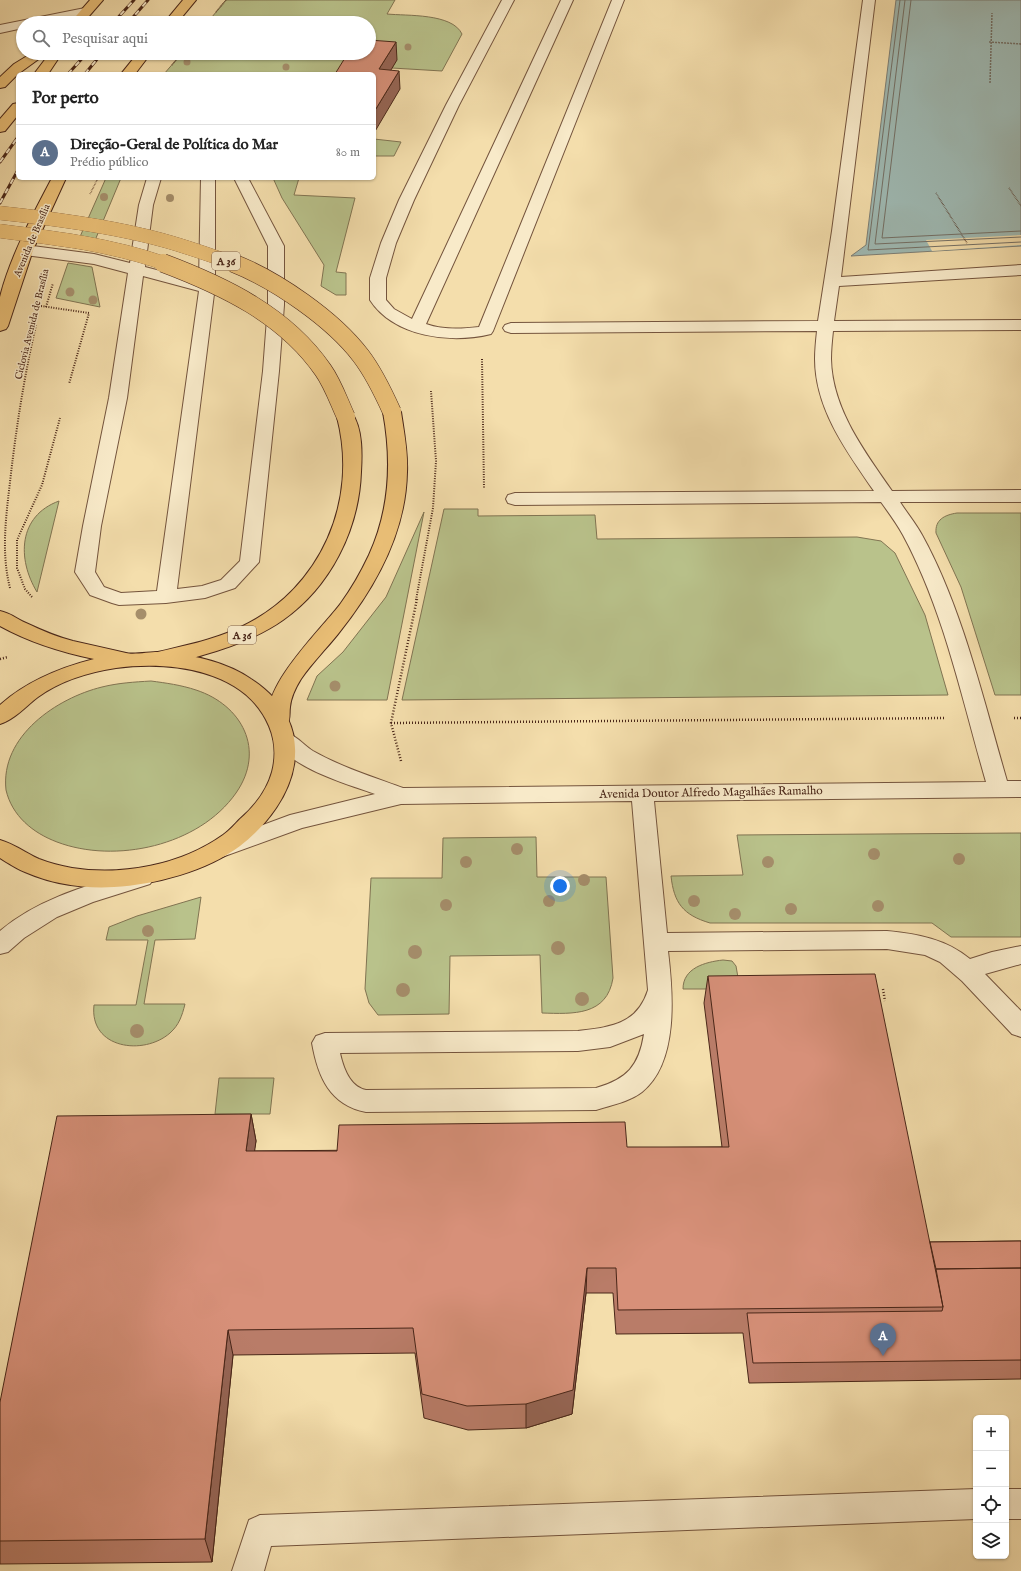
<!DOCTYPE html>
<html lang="pt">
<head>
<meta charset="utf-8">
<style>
	:root { --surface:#fff; --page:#f6f6f6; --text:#222; --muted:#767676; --line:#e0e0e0; --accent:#db2777 }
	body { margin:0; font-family:"IM FELL English",serif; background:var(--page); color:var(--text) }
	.controls { position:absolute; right:12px; bottom:12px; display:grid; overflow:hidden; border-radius:6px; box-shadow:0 1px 3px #0004 }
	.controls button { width:36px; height:36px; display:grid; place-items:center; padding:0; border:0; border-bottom:1px solid var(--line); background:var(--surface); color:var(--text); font:20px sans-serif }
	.you { position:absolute; left:560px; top:886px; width:14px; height:14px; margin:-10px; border:3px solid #fff; border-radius:50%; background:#1a73e8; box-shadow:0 0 0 6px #1a73e833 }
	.badge { display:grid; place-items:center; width:26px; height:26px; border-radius:50%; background:var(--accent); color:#fff; font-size:13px; font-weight:700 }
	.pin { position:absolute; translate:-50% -33px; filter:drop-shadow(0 1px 2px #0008) }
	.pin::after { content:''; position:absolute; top:21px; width:14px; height:12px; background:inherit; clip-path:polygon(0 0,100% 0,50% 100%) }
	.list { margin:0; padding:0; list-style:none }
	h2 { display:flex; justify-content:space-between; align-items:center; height:52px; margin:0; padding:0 16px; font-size:17px }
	h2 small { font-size:13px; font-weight:400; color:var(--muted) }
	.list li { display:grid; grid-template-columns:26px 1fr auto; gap:12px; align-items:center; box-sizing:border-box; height:56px; padding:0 16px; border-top:1px solid var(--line) }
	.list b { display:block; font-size:15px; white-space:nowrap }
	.list p { margin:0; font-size:13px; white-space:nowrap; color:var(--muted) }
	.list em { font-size:13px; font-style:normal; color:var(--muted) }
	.icon { flex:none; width:22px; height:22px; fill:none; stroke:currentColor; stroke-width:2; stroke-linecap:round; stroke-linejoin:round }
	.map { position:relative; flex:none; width:1021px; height:1571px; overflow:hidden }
	.search { position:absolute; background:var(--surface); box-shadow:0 1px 3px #0004; left:16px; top:16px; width:360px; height:44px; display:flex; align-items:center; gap:10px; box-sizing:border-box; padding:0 14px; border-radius:22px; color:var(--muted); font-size:15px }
	.panel { position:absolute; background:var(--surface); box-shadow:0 1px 3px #0004; left:16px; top:72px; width:360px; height:108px; border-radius:6px }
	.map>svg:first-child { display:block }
	.green { fill:#b9c28b; stroke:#817452 }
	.water { fill:#9fbab4; stroke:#7d7f76 }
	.pier { fill:#f4deac }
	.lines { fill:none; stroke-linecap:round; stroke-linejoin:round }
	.shore { stroke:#747066; stroke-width:1 }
	.minor-casing { stroke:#74543d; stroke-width:2 }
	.major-casing { stroke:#492618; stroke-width:2 }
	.highway-casing { stroke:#492618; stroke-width:2 }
	.path-far2 { stroke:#492618; stroke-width:1.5; stroke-dasharray:0.5 1; stroke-linecap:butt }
	.path-far1 { stroke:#492618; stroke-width:2; stroke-dasharray:1 1.5; stroke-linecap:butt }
	.path { stroke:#492618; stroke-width:2.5; stroke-dasharray:1 2; stroke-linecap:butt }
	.minor { fill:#f8eac9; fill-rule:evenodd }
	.major { fill:#eabf76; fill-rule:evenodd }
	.highway { fill:#eabf76; fill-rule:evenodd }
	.rail-casing { stroke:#492618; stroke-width:3 }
	.rail { stroke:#f8eac9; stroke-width:2; stroke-dasharray:5.5; stroke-linecap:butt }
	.highway-bridge-far1-casing { stroke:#492618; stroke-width:14; stroke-linecap:butt }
	.highway-bridge-casing { stroke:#492618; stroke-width:19; stroke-linecap:butt }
	.highway-bridge-far1 { stroke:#eabf76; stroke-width:14 }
	.highway-bridge { stroke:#eabf76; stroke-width:18 }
	.tree { fill:#a58e6b }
	.wall { fill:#b97c68; stroke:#492618 }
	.shaded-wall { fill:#966555; stroke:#492618 }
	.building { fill:#d79079; stroke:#492618 }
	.labels { text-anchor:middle; stroke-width:3; stroke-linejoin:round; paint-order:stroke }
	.far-street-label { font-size:10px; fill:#492618; stroke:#f8eac9 }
	.shield { fill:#f8eac9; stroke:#7e614d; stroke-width:1 }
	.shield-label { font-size:11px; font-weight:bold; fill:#492618 }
	.street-label { font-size:12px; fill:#492618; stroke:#f8eac9 }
</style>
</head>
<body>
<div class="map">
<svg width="1021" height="1571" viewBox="0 0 1021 1571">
	<rect width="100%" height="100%" fill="#f4deac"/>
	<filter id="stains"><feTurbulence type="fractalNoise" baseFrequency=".005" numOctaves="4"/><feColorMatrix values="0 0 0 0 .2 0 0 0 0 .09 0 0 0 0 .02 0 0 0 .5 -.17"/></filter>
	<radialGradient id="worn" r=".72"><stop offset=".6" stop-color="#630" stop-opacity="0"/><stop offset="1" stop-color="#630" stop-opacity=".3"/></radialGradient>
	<path class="green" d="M226,0h169l-8,14c20,2 65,-1 75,20l-20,37 -50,-3 4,-8 -48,14h-184l18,-21h187v-30h-97v-3l-1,3h-64z
		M374,139l27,3 -7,14h-20z
		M106,178h15l-30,72 -16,-2z
		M273,178h26l-5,17 61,3 -19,74 10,1v22h-10l-15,-9 3,-21 -42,-67z
		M68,263l24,4 8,40 -44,-9z
		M59,501l-22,91c-20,-33 -19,-76 22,-91z
		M444,509h34v7l117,-1 2,24 260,-2 24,4 14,12 30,62 23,80 -546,5z
		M424,512l-37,188h-80l10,-24 26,-24 43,-55z
		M957,513h64v182h-26l-34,-108 -25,-54c-1,-13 8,-18 21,-20z
		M151,681c15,2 30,4 45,9 46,15 70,60 40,103 -37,53 -121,71 -179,49 -24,-9 -45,-26 -51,-52 -6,-54 51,-92 96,-103 16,-4 32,-5 49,-6z
		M1021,833v104h-70l-19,-14h-222c-27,-8 -36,-20 -39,-47l72,-1 -6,-40z
		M536,837l1,40h69l7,101c-6,38 -40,36 -71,35l-2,-58 -90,1 -1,58 -71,1 -9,-12 -4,-14 6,-111h71l1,-40z
		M201,897l-6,42 -40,1 -11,64h41c-3,12 -6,21 -15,29 -26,23 -81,16 -76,-28h42l12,-65h-42l3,-13 28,-11z
		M723,960l9,1 4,5 4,23h-57c0,-21 22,-27 40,-29z
		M219,1078h55l-4,36h-55z"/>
	<path class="water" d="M896,0h125v246l-170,10 15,-11z"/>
	<path class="pier" d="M1021,235v10l-89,6 -6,-11z"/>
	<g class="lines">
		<path class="shore" d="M900,0l-32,250 153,-8
			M905,0l-30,244 146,-7
			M911,0l-29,238 139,-7"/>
		<defs>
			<path id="minor" d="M502,0h12l-55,105 -45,95 -18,43 -10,35v22l8,9 18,10 149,-319h12l-147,324c17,6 35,5 53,3l133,-327h12l-131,331 -2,3c-40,10 -97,3 -121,-34v-22l11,-35 18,-43 47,-95z
				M863,0h12l-34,277 180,-12v10l-182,11 -5,35 187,-1v10l-188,1c-1,9 -2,19 -2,28 1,50 34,93 61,132l129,-1v12h-121c7,11 16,22 22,33 40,72 62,167 85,246h14v16l-367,4 13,132 220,-2c31,3 59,8 83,28l22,-7 29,-6v18l-36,10 36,37v26l-9,-3 -50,-53 -22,-19 -15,-7 -38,-6 -219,2c5,42 11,111 -26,141 -13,10 -31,13 -46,18l-230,2c-36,-7 -48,-35 -54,-69l4,-7 9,-3 253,-2c32,-4 59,-6 70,-41l-16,-189 -231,3 -99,24 -80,29 -8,-2 -3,-6 3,-6 76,-28 85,-21c-31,-11 -84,-26 -102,-55l3,-5c17,-5 24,9 37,17 28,16 60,26 90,37l583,-6c-24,-83 -42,-171 -83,-247 -6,-11 -14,-22 -22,-33l-366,3 -7,-2 -2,-4 2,-4 7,-2 359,-2c-27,-39 -59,-82 -59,-132 0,-9 1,-19 2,-28l-306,2 -6,-2 -2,-3 2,-3 6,-2 307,-2 14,-90zM644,1034c-5,32 -17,45 -48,54l-230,2c-16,-3 -23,-23 -26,-37l238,-2 32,-4z
				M85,8l6,4 -2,3 -40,8h-26v5l-23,5v-8z
				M147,178h14l-8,27 -8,62 54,14 2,-103h14v107l10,3 2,3 -2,3h-11l-37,295 25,-3 19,-6 19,-19 23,-190 5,-66v-59l-34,-68h14l36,68v59l-5,66 -20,191 -24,26 -30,10 -39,5 -47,2 -7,-2 -22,-8 -15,-23 8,-46 26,-128 19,-125 -34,-9 -69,-9 -5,-2 -3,-3 3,-3 5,-2 69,9 36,9 9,-58zM143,276l56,15 -42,300 -36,2 -17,-6 -9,-15 6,-46 26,-128z
				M142,869l8,3 4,6 -4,6 -57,18 -36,15 -33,21 -16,14 -8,2v-23c40,-34 93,-47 142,-62z
				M976,1489v30l-705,27 -7,25h-32l17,-51 11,-5z
				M1006,1489h15v30h-15z"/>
			<path id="major" d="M90,0h13l-20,23h-13z
				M183,0h13l-19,23h-13z
				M32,53h15l-29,21 -13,13 -5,1v-11l14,-13z
				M50,53h12l-14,21h-14z
				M138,53h13l-16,21h-14z
				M18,103v12l-13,16 -5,1v-13l13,-15z
				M52,178h14l-33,72 -25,76 -2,3 -6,2c0,-11 0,-24 0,-34 10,-40 33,-83 52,-119z
				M0,611c10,2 17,8 26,12 15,7 31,14 47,18 18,4 36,8 53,12 7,2 23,-1 32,-1 31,2 67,9 93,27 72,47 47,122 -11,167 -33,25 -86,39 -126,41 -29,2 -62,-3 -89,-15 -8,-3 -17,-9 -25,-14v-18c14,4 26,13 39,19 10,4 22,7 33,9 50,8 109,-3 151,-33 6,-4 12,-11 17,-16 14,-12 27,-29 32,-47 4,-15 3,-32 -3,-46 -24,-57 -100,-65 -153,-58 -27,4 -56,13 -78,29 -12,9 -24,23 -38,27v-19c27,-24 59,-37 94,-46 -33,-7 -65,-17 -94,-33z"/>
			<path id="highway" d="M392,407l6,1 3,4c3,20 7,40 6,60 -1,61 -32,116 -69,162 -12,15 -26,29 -37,45 -5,8 -10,18 -11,28 -1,7 1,13 -4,20l-7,2 -7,-2c-20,-33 51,-99 69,-124 11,-15 20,-31 28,-48 21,-46 23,-94 14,-143l3,-4z
				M346,412l6,1c11,16 10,42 9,59 -2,58 -31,115 -78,148 -24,17 -52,27 -80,35 -16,5 -38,13 -53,9l-3,-5 3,-5c31,-8 63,-13 93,-28 78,-38 116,-125 94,-209l3,-4z"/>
		</defs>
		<use href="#minor" class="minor-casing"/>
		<use href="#major" class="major-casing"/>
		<use href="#highway" class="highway-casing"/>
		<path class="path-far2" d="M216,12l10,-12
			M989,42l32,2
			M172,65l10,-12
			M990,83l2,-70
			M1009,188l12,18
			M936,193l31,50
			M90,194l8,-16"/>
		<path class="path-far1" d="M41,306l48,7 -20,71
			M46,307l7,-24
			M482,359l2,129
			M10,588c-9,-35 -4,-71 0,-106 6,-53 14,-105 26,-157
			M32,597l-7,-8 -8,-21v-28l25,-55 18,-67
			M416,600l17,-92 3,-47 -5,-70"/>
		<path class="path" d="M0,659l8,-2
			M1014,718h7
			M391,723l554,-5
			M401,761l-10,-38 26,-124
			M883,989l2,12"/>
		<use href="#minor" class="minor"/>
		<use href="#major" class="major"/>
		<use href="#highway" class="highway"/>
		<defs>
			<path id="rail" d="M113,23l21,-23
				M128,23l20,-23
				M68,74l19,-21
				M85,74l17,-21
				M0,162l18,-25
				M0,203l18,-33"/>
		</defs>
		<use href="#rail" class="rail-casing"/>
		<use href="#rail" class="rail"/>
		<defs>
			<path id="highway-bridge-far1" d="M0,213c48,5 95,11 142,22 32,7 63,18 93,29
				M0,231c56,7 113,14 166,33"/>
			<path id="highway-bridge" d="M163,263c61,23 122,52 160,107 10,14 16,32 23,47
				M233,263c43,17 100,56 128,93 13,17 22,36 31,56"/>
		</defs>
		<use href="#highway-bridge-far1" class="highway-bridge-far1-casing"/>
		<use href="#highway-bridge" class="highway-bridge-casing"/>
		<use href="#highway-bridge-far1" class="highway-bridge-far1"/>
		<use href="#highway-bridge" class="highway-bridge"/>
	</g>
	<g class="tree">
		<circle cx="408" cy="47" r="3.5"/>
		<circle cx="187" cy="62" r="3.5"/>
		<circle cx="286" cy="67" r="3.5"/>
		<circle cx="104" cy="197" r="4"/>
		<circle cx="170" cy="198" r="4"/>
		<circle cx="70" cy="292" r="4.5"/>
		<circle cx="93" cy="300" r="4.5"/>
		<circle cx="141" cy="614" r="5.5"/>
		<circle cx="335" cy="686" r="5.5"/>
		<circle cx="517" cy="849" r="6"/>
		<circle cx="874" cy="854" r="6"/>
		<circle cx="959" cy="859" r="6"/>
		<circle cx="466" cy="862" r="6"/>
		<circle cx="768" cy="862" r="6"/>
		<circle cx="584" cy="880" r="6"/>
		<circle cx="549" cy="901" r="6"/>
		<circle cx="694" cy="901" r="6"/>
		<circle cx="446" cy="905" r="6"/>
		<circle cx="878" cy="906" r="6"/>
		<circle cx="791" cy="909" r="6"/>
		<circle cx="735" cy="914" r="6"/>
		<circle cx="148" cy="931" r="6"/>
		<circle cx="558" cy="948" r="7"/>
		<circle cx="415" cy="952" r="7"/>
		<circle cx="403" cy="990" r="7"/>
		<circle cx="582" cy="999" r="7"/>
		<circle cx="137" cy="1031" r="7"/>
	</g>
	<path class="wall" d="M708,976l222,266 91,-1v138l-272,4 -6,-50 -127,1 -3,-41h-27l-14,121 -46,14 -58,2 -44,-12 -9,-65 -182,2 -21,207 -212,2v-162l251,-288 5,27 -2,10 468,-4 -18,-144z"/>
	<path class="shaded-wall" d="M396,42l1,18 -17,28 -1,-19z
		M399,71l1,18 -26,44v-21z
		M251,1114l5,27 -5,37 -5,-27z
		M587,1268l-1,25 -14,121 -46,14v-24z
		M228,1330l5,25 -21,207 -7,-23z"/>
	<path class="building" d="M369,40l27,2 -17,27 20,2 -25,41v-38h-39l13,-21h21z
		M875,974l68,333 -325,3 -2,-42h-29l-14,122 -47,14 -59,2 -45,-12 -9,-66 -185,2 -23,209 -205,2v-139l57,-286 194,-2 -5,37h91l2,-26 286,-3 2,25h102l-21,-171z
		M1021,1241v27l-85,1 -6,-27z
		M1021,1268v92l-268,3 -6,-50 195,-2 1,-4 -7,-38z"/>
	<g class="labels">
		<g class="far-street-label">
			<text transform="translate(31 240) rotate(-67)" y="4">Avenida de Brasília</text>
			<text transform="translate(31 324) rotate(-76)" y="4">Ciclovia Avenida de Brasília</text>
		</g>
		<g class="shield">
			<rect x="212" y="252" width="28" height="18" rx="3"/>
			<rect x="228" y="626" width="28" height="18" rx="3"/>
		</g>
		<g class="shield-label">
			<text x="226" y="265">A 36</text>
			<text x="242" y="639">A 36</text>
		</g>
		<g class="street-label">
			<text transform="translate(711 792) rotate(-1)" y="4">Avenida Doutor Alfredo Magalhães Ramalho</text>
		</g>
	</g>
	<rect width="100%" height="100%" filter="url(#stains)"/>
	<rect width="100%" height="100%" fill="url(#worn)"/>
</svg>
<div class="controls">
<button>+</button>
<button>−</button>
<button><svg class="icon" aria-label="locate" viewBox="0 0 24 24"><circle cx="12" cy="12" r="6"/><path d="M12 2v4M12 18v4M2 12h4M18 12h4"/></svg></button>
<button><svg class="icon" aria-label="layers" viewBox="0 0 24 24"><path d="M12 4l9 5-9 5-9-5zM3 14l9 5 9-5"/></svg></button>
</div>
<div class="you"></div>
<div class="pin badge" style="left:883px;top:1356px;background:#5c6f8a">A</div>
<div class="search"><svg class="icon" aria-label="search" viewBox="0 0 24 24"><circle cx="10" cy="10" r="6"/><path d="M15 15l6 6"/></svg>Pesquisar aqui</div>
<section class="panel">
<h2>Por perto<small></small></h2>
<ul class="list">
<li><span class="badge" style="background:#5c6f8a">A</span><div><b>Direção-Geral de Política do Mar</b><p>Prédio público</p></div><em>80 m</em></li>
</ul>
</section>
</div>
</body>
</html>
